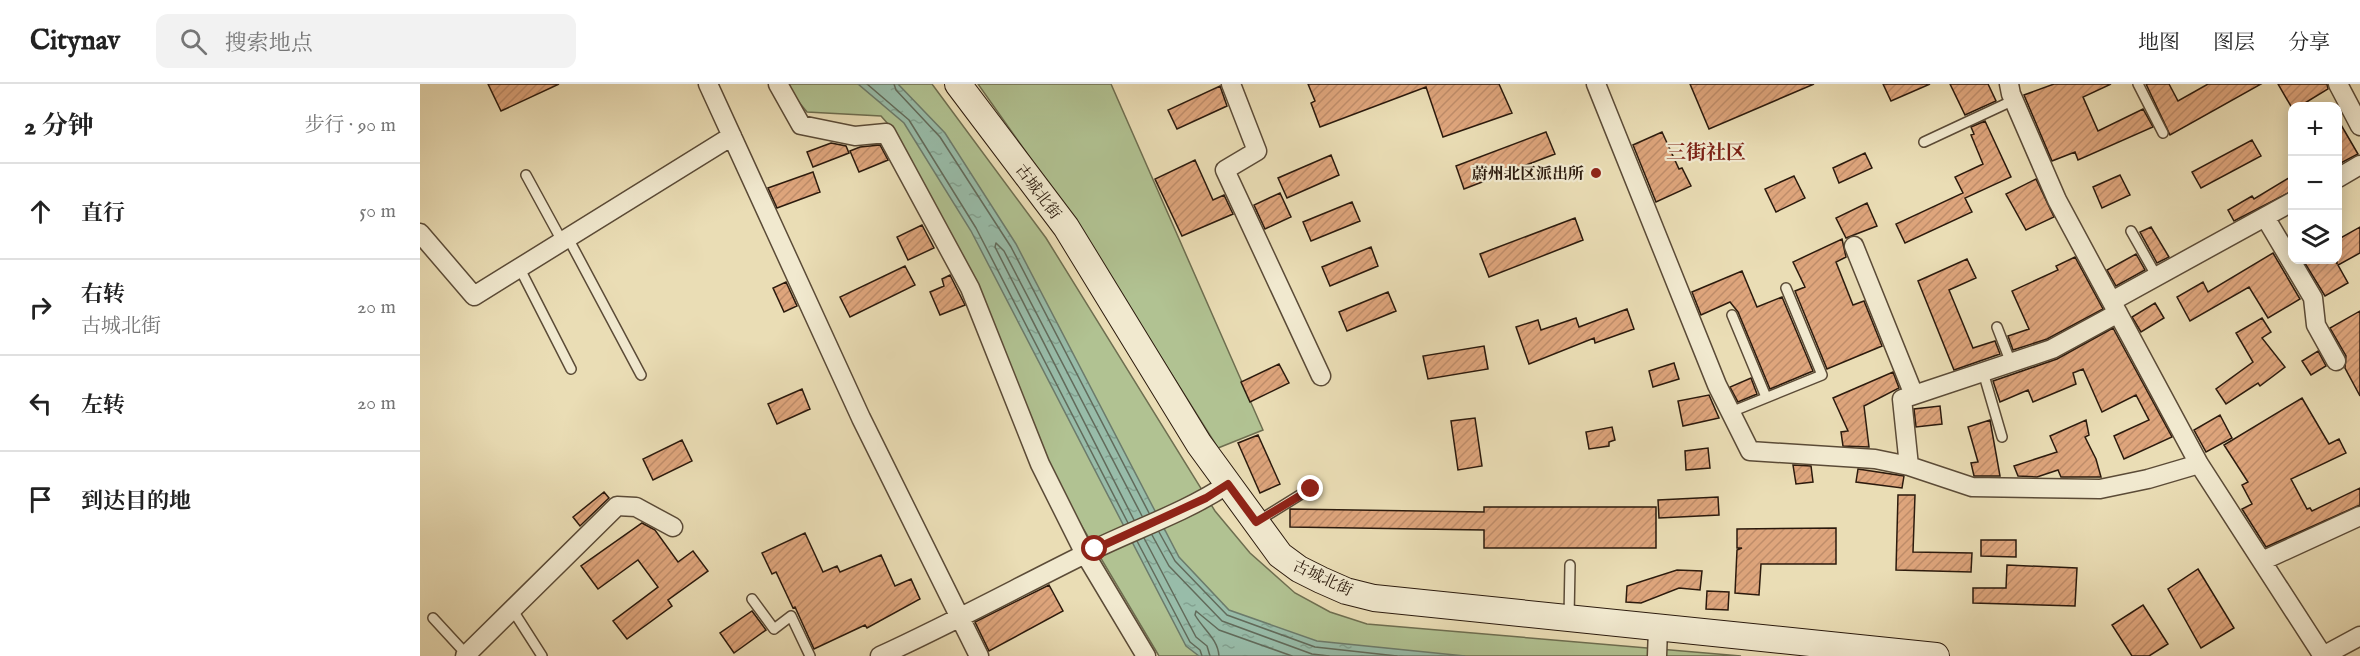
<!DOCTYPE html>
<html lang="zh">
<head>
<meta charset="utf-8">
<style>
	:root { --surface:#fff; --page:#f2f2f2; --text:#222; --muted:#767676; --line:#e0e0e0 }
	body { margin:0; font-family:"IM FELL English","Noto Serif SC",serif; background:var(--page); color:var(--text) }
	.controls { position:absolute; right:18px; top:18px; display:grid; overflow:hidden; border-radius:12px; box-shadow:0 3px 15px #0003 }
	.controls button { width:54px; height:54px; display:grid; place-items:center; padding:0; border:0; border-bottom:2px solid var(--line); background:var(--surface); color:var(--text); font:30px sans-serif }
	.stop { position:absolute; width:18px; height:18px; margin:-14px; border:4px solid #8f2418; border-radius:50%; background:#fff }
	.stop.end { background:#8f2418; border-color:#fff; box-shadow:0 2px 6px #0008 }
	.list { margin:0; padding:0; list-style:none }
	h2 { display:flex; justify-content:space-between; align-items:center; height:78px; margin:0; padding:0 24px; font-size:26px }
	h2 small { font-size:20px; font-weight:400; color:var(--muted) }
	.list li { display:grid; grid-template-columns:39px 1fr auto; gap:18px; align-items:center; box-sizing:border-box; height:96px; padding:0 24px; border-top:2px solid var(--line) }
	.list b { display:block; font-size:22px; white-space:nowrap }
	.list p { margin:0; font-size:20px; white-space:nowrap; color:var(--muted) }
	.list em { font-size:20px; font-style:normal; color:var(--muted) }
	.icon { flex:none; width:33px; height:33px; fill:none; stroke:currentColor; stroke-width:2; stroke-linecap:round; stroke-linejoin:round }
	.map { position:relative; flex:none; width:1940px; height:572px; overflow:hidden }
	header { display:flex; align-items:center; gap:36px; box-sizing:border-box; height:84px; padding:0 30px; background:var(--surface); border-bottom:2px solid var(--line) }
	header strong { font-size:28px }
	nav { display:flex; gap:33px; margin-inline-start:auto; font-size:21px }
	.search { width:420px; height:54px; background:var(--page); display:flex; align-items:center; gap:15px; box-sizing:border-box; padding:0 21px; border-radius:12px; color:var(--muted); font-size:22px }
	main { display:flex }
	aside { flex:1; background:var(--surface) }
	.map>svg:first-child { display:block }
	.green { fill:#b1c292; stroke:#6e6e50; stroke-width:1.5 }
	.water { fill:url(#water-ripples); stroke:#6c7b6b; stroke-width:1.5 }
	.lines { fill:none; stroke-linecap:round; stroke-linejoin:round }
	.shore { stroke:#626b5b; stroke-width:1.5 }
	.building { fill:url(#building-hatch); stroke:#2b1a0d; stroke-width:1.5 }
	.lane-casing { stroke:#5b4b37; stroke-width:12 }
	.street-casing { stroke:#5b4b37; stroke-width:21 }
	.secondary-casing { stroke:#2b1a0d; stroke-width:28 }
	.lane { stroke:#f1e9cf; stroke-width:9 }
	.street { stroke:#f1e9cf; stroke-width:18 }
	.secondary { stroke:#f1e9cf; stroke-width:26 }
	.route { stroke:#8f2418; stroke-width:8 }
	.poi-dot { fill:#8f2418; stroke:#f1e9cf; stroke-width:2 }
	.labels { text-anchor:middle; stroke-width:4.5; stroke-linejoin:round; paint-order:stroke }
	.poi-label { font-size:16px; font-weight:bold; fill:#2b1a0d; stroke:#f1e9cf; text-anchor:end }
	.street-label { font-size:16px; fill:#2b1a0d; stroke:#f1e9cf }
	.quarter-label { font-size:20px; font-weight:bold; fill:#7a1f14; stroke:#f1e9cf }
</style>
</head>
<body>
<header>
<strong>Citynav</strong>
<div class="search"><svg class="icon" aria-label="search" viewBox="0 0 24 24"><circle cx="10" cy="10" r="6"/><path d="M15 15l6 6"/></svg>搜索地点</div>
<nav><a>地图</a><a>图层</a><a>分享</a></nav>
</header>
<main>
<aside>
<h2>2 分钟<small>步行 · 90 m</small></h2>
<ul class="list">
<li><svg class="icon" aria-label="ahead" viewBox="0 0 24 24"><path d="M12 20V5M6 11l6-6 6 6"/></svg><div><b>直行</b></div><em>50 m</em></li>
<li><svg class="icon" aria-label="right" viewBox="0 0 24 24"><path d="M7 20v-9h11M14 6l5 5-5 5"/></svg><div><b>右转</b><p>古城北街</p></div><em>20 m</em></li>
<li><svg class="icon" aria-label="left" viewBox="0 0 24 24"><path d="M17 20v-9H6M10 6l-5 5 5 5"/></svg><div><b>左转</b></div><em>20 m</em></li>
<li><svg class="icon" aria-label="arrive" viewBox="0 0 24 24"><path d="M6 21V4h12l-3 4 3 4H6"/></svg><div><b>到达目的地</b></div></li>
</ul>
</aside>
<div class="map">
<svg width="1940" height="572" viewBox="0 0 1940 572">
	<defs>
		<pattern id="water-ripples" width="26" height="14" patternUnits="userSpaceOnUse" patternTransform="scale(1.5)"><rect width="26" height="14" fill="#98bca9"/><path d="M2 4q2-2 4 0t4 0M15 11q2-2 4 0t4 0" fill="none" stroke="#83a190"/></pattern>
		<pattern id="building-hatch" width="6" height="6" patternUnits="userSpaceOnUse" patternTransform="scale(1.5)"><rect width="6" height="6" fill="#dea57c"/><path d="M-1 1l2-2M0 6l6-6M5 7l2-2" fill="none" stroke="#bf8d6a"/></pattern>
	</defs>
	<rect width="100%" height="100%" fill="#eaddb5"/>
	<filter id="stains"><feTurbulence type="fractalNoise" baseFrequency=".00333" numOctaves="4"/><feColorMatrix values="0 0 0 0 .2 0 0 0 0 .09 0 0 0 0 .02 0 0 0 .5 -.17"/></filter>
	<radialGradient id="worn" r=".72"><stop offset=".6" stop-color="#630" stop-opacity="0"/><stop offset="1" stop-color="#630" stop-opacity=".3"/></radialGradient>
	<path class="green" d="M364,0h148l114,154 169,273 35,42 45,40 35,19 37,12 374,32h-582l-107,-180 -156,-343 -15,-17 -74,-4z
		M558,0h133l152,346 -45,18 -139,-221z"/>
	<path class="water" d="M438,0h40l47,49 71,111 163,313 50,53 88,31 148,15h-266l-13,-10 -215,-415 -67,-108z"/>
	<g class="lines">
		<path class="shore" d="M447,0l42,36 67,108 152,295
			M474,0l2,6 44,47 71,110 138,266
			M714,436l-139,-273 1,-4 8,8 138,265
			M739,448l16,29 52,54 88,32 82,9
			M732,451l17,31 53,55 90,33 17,2
			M724,454l52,99 11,9 3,10
			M717,457l53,101 10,8 2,6
			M799,572c-1,-17 -16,-27 -24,-41l1,-4 23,19 73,26"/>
	</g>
	<path class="building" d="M68,0h71l-58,27z
		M888,0h191l13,29 -69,24 -17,-50 -106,40 -9,-24 4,-2z
		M1270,0h124l-105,45z
		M1463,0h47l-39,17z
		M1530,0h38l8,17 -31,14z
		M1634,0h57l-28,13 15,34 45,-22 10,18 -75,33 -3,-8 -23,9 -28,-66z
		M1726,0h23l9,17 30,-17h53l-91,51z
		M1858,0h49l1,5 -28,17 -8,2z
		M800,2l7,20 -50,23 -9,-19z
		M1917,34l21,36 -21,11z
		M1565,37l26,56 -46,21 7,14 -67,31 -9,-19 67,-31 -8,-16 28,-13 -12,-29 3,-1 -3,-7z
		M1126,48l9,22 -91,35 -8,-23z
		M1242,48l17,37 3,-1 9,18 -35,16 -23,-57z
		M1832,56l9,16 -60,32 -9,-16z
		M411,59l15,3 3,7 -36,14 -6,-15z
		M460,61l8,15 -29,12 -9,-21 10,-4z
		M1445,69l7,15 -33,15 -6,-15z
		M911,71l8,20 -52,23 -9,-20z
		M775,76l18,40 11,-5 9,19 -51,22 -27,-57z
		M393,88l7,20 -43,16 -9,-20z
		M1700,91l10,20 -28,13 -9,-21z
		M1374,92l11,22 -29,14 -11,-23z
		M1872,92v15l-58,30 -6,-11 24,-14 2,3z
		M1616,95l18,38 -28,13 -20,-36z
		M860,109l11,24 -26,12 -11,-24z
		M932,118l8,19 -49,20 -8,-19z
		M1447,119l10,23 -31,12 -10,-20z
		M1155,134l8,22 -94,37 -9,-23z
		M502,141l12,23 -26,12 -11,-23z
		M1731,143l18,30 -12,6 -17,-31z
		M1940,143v26l-22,12 10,18 -23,13 -22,-36h32l2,4v-24z
		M1422,155l4,18 -10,5 17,43 11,-4 18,45 -55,23 -32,-78 10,-4 -12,-25z
		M951,163l7,19 -48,20 -8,-19z
		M1853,169l27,46 -32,19 -19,-31 -59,34 -13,-24 26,-15 5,10z
		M1716,170l9,16 -29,16 -9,-16z
		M1655,173l28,52 -56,30 -34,11 -5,-14 21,-7 -17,-38 46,-21 -2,-4z
		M1547,175l9,19 -27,12 24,58 22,-7 5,13 -46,16 -36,-89z
		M485,182l10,19 -65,32 -10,-20z
		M1322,187l15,36 25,-10 31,74 -43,18 -32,-77 -8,-10 -29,13 -9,-23z
		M530,191l15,30 -25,10 -10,-23 14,-6 -2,-7z
		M366,198l11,24 -13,6 -11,-24z
		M968,208l8,19 -49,20 -8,-19z
		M1735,219l9,15 -23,14 -9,-15z
		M1207,225l7,20 -39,14 -1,-5 -65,26 -13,-37 22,-7 3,10 35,-12 3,9z
		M1940,227v85l-15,-28 1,-12 -16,-28z
		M1842,234l9,14 -9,6 23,29 -25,19 -2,-3 -32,21 -10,-15 37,-27 -17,-29z
		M1693,244l59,109 -48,22 -10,-23 35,-16 -13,-25 -34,17 -19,-43 -10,4 3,11 -43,18 -5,-12 -28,12 -7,-21 64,-22z
		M1064,262l4,23 -60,10 -5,-23z
		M1898,267l8,15 -15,9 -9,-14z
		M1254,279l5,16 -26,8 -4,-16z
		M859,280l10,19 -39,19 -9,-20z
		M1473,288l6,16 -35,18 5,41 -26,-1 -2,-14 7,-1 -15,-33z
		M1331,294l6,16 -19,8 -8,-15z
		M382,305l8,20 -33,15 -9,-20z
		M1289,311l10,23 -36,8 -5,-25z
		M1882,314l27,46 10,-5 7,14 -55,26 16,30 3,-1 2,3 48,-23v17l-94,42 -24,-38 10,-5 -10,-19 6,-3 -24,-37z
		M1520,322l2,18 -26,3 -2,-18z
		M1800,331l12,23 -26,14 -12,-22z
		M1055,334l7,48 -24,4 -7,-49z
		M1570,336l10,56h-26l-3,-13 7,-1 -10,-35z
		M1666,336l3,15 -4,2 11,22 5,18h-40l-3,-7 -21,7 -19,-1 -4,-10 43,-14 -7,-16z
		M1192,343l3,13 -6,2v4l-20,3 -3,-17z
		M838,351l22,49 -20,9 -22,-50z
		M262,356l10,21 -39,19 -10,-21z
		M1288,364l2,20 -24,2 -1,-19z
		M1373,381l18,1 2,16 -17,2z
		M1438,385l46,7 -2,12 -46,-6z
		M184,408l5,6 -29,28 -7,-9z
		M1478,411h17l-2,57 59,1 -1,19 -75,-2z
		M1298,413l1,18 -60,3 -1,-18z
		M1064,423h172v41h-172v-18l-194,-3v-18l194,3z
		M222,439l13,7 23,32 15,-11 15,20 -40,29 4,6 -45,33 -14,-18 45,-34 -20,-27 -40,29 -17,-23z
		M1416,444v36h-75l-2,31 -24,-2 2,-43 5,-2h-5v-19z
		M385,449l18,39 14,-6 3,6 41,-17 14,31 16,-7 9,20 -53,29 -2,-3 -51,24 -19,-42 -2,1 -17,-36 -4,2 -10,-21z
		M1561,456h35v17l-35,-1z
		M1587,481l70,3 -2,38 -102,-3v-15h33z
		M1778,485l36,59 -33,20 -33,-59z
		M1257,486l25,1 -2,19 -21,-2 -38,15 -15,-1 1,-16z
		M629,501l14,26 -74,40 -14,-29z
		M1287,507l22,1 -1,18 -22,-1z
		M1723,521l25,39 -19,12h-17l-20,-31z
		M332,527l14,19 -32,23 -14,-20z"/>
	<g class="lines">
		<defs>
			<path id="lane" d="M1718,0l25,49
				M1504,58l90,-42
				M106,91l36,66
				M1711,147l26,46
				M148,154l73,137
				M99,183l52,102
				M1312,231l34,82
				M1577,243l14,36
				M1563,288l19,65
				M1311,328l91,-37 -36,-87
				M838,437l53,-33
				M332,515l22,30 17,-13 19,40
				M92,525l30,47
				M1149,533l1,-52
				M13,534l35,38"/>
			<path id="street" d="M288,0l153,334 118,238
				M358,0l23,41 54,11 31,-3 84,155 70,176 45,90 61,102
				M811,0l26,67 -32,19 96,206
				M1176,0l121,301 33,66 125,8 34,7 63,21 128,2 48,-10 51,-15
				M1589,0l2,10 46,106 142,264 124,192 37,-20
				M1918,0l22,42
				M1918,94l22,-13
				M1845,133l48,81 3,27 20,36
				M0,149l54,63 258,-160
				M1434,162l60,149 138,-46 66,-36
				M1692,217l180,-99
				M1489,382l-7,-67 12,-4
				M1842,477l98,-45
				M45,572l152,-150 19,1 37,20
				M460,572c72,-33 142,-71 213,-106 45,-22 93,-38 135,-66
				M1237,572l1,-27"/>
			<path id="secondary" d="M538,0l108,143 133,217 81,111 19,14 22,11 25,11 28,7 562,58"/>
		</defs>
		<use href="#lane" class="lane-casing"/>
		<use href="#street" class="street-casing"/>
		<use href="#secondary" class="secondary-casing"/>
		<use href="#lane" class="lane"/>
		<use href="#street" class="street"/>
		<use href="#secondary" class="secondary"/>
	</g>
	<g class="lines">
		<path class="route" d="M675,465l111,-51 22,-14 28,38 55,-33"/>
	</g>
	<circle class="poi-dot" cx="1176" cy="89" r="6"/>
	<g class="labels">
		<g class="poi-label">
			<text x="1164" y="95">蔚州北区派出所</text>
		</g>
		<g class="street-label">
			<text transform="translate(619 107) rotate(53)" y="6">古城北街</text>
			<text transform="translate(903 493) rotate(25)" y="6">古城北街</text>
		</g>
		<g class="quarter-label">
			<text x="1286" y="75">三街社区</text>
		</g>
	</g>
	<rect width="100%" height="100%" filter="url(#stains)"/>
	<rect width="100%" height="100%" fill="url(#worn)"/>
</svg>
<div class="controls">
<button>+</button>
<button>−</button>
<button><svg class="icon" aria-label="layers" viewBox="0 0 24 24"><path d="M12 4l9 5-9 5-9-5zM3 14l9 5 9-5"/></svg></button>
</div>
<div class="stop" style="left:675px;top:465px"></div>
<div class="stop end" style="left:891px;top:405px"></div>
</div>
</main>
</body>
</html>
